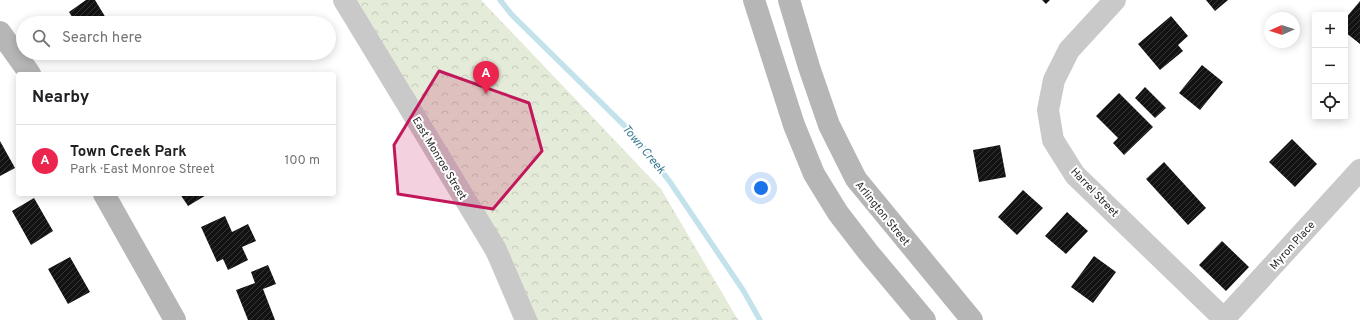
<!DOCTYPE html>
<html lang="en">
<head>
<meta charset="utf-8">
<style>
	:root { --surface:#fff; --page:#f6f6f6; --text:#202124; --muted:#757577; --line:#e0e0e0; --accent:#ec254f }
	body { margin:0; font-family:Overpass,sans-serif; background:var(--page); color:var(--text) }
	.controls { position:absolute; right:12px; top:12px; display:grid; overflow:hidden; border-radius:4px; box-shadow:0 2px 10px #0003 }
	.controls button { width:36px; height:36px; display:grid; place-items:center; padding:0; border:0; border-bottom:1px solid var(--line); background:var(--surface); color:var(--text); font:20px sans-serif }
	.compass { position:absolute; left:1264px; top:12px; width:36px; height:36px; border-radius:50%; background:var(--surface); box-shadow:0 2px 10px #0003; rotate:267deg }
	.you { position:absolute; left:761px; top:188px; width:14px; height:14px; margin:-10px; border:3px solid #fff; border-radius:50%; background:#1a73e8; box-shadow:0 0 0 6px #1a73e833 }
	.badge { display:grid; place-items:center; width:26px; height:26px; border-radius:50%; background:var(--accent); color:#fff; font-size:13px; font-weight:700 }
	.pin { position:absolute; translate:-50% -33px; filter:drop-shadow(0 1px 2px #0008) }
	.pin::after { content:''; position:absolute; top:21px; width:14px; height:12px; background:inherit; clip-path:polygon(0 0,100% 0,50% 100%) }
	.list { margin:0; padding:0; list-style:none }
	h2 { display:flex; justify-content:space-between; align-items:center; height:52px; margin:0; padding:0 16px; font-size:17px }
	h2 small { font-size:13px; font-weight:400; color:var(--muted) }
	.list li { display:grid; grid-template-columns:26px 1fr auto; gap:12px; align-items:center; box-sizing:border-box; height:72px; padding:0 16px; border-top:1px solid var(--line) }
	.list b { display:block; font-size:15px; white-space:nowrap }
	.list p { margin:0; font-size:13px; white-space:nowrap; color:var(--muted) }
	.list em { font-size:13px; font-style:normal; color:var(--muted) }
	.icon { flex:none; width:22px; height:22px; fill:none; stroke:currentColor; stroke-width:2; stroke-linecap:round; stroke-linejoin:round }
	.map { position:relative; flex:none; width:1360px; height:320px; overflow:hidden }
	.search { position:absolute; background:var(--surface); box-shadow:0 2px 10px #0003; left:16px; top:16px; width:320px; height:44px; display:flex; align-items:center; gap:10px; box-sizing:border-box; padding:0 14px; border-radius:22px; color:var(--muted); font-size:15px }
	.panel { position:absolute; background:var(--surface); box-shadow:0 2px 10px #0003; left:16px; top:72px; width:320px; height:124px; border-radius:4px }
	.map>svg:first-child { display:block }
	.park { fill:url(#park-crowns) }
	.lines { fill:none; stroke-linecap:round; stroke-linejoin:round }
	.stream { stroke:#c3e2ec; stroke-width:5.5 }
	.building { fill:url(#building-hatch) }
	.street { stroke:#c9c9c9; stroke-width:22 }
	.secondary { stroke:#b6b6b6; stroke-width:22 }
	.marked { fill:#c2185b; fill-opacity:0.2; stroke:#c2185b; stroke-width:3; stroke-linejoin:round }
	.labels { text-anchor:middle; stroke-width:4; stroke-linejoin:round; paint-order:stroke }
	.street-label { font-size:11px; fill:#2c2c2c; stroke:#fff }
	.water-label { font-size:12px; font-style:italic; fill:#387a91; stroke:#fff }
</style>
</head>
<body>
<div class="map">
<svg width="1360" height="320" viewBox="0 0 1360 320">
	<defs>
		<pattern id="park-crowns" width="20" height="18" patternUnits="userSpaceOnUse"><rect width="20" height="18" fill="#e5ebd9"/><path d="M2 6a3 3 0 1 1 6 0M12 15a3 3 0 1 1 6 0" fill="none" stroke="#c5caba"/></pattern>
		<pattern id="building-hatch" width="6" height="6" patternUnits="userSpaceOnUse"><rect width="6" height="6" fill="#131313"/><path d="M-1 1l2-2M0 6l6-6M5 7l2-2" fill="none" stroke="#363636"/></pattern>
	</defs>
	<rect width="100%" height="100%" fill="#fff"/>
	<path class="park" d="M344,0h137l180,189 77,131h-216z"/>
	<g class="lines">
		<path class="stream" d="M500,0l12,15 122,120 36,47 73,108 17,30"/>
	</g>
	<path class="building" d="M86,0h9l14,23h-33l-7,-11z
		M1042,0h8l-4,4z
		M1206,0h22l-13,11z
		M1360,1v43l-15,-12v-13z
		M1171,16l17,20 -10,9 5,6 -23,19 -22,-26z
		M1202,65l21,17 -23,28 -21,-17z
		M1145,87l21,21 -11,10 -20,-20z
		M1119,93l34,34 -29,28 -11,-12 5,-5 -22,-22z
		M1292,139l25,25 -22,23 -26,-25z
		M0,141l15,27 -15,8z
		M1000,145l6,32 -27,5 -6,-32z
		M1164,162l42,46 -18,17 -42,-46z
		M1023,190l20,18 -26,27 -19,-18z
		M180,194h28l-20,12z
		M34,198l19,33 -22,14 -19,-34z
		M1067,212l21,19 -22,23 -21,-18z
		M225,216l7,16 16,-8 8,17 -14,6 6,13 -20,10 -5,-11 -6,3 -16,-35z
		M1222,241l27,26 -23,24 -27,-26z
		M1094,256l22,16 -23,31 -22,-16z
		M70,257l20,35 -22,12 -20,-35z
		M268,265l8,19 -13,5 12,31h-27l-12,-30 19,-7 -4,-11z"/>
	<g class="lines">
		<path class="street" d="M344,0l152,250 30,70
			M1115,0l-46,50 -15,30 -6,30 5,30 22,35 149,144
			M1223,320l137,-150"/>
		<path class="secondary" d="M754,0l40,125 20,49 24,39 30,39 57,68
			M789,0l20,67 20,58 27,54 116,141
			M0,32l30,42
			M104,194l71,126"/>
	</g>
	<path class="marked" d="M439,71l90,32 13,48 -49,58 -95,-15 -4,-49z"/>
	<g class="labels">
		<g class="street-label">
			<text transform="translate(440 158) rotate(59)" y="4">East Monroe Street</text>
			<text transform="translate(1095 192) rotate(46)" y="4">Harrel Street</text>
			<text transform="translate(883 213) rotate(51)" y="4">Arlington Street</text>
			<text transform="translate(1292 245) rotate(-48)" y="4">Myron Place</text>
		</g>
		<g class="water-label">
			<text transform="translate(644 149) rotate(50)" y="4">Town Creek</text>
		</g>
	</g>
</svg>
<div class="controls">
<button>+</button>
<button>−</button>
<button><svg class="icon" aria-label="locate" viewBox="0 0 24 24"><circle cx="12" cy="12" r="6"/><path d="M12 2v4M12 18v4M2 12h4M18 12h4"/></svg></button>
</div>
<svg class="compass" viewBox="-18 -18 36 36"><path d="M0-13l5 13h-10z" fill="#e53935"/><path d="M0 13l5-13h-10z" fill="#757577"/></svg>
<div class="you"></div>
<div class="pin badge" style="left:486px;top:94px">A</div>
<div class="search"><svg class="icon" aria-label="search" viewBox="0 0 24 24"><circle cx="10" cy="10" r="6"/><path d="M15 15l6 6"/></svg>Search here</div>
<section class="panel">
<h2>Nearby<small></small></h2>
<ul class="list">
<li><span class="badge">A</span><div><b>Town Creek Park</b><p>Park · East Monroe Street</p></div><em>100 m</em></li>
</ul>
</section>
</div>
</body>
</html>
